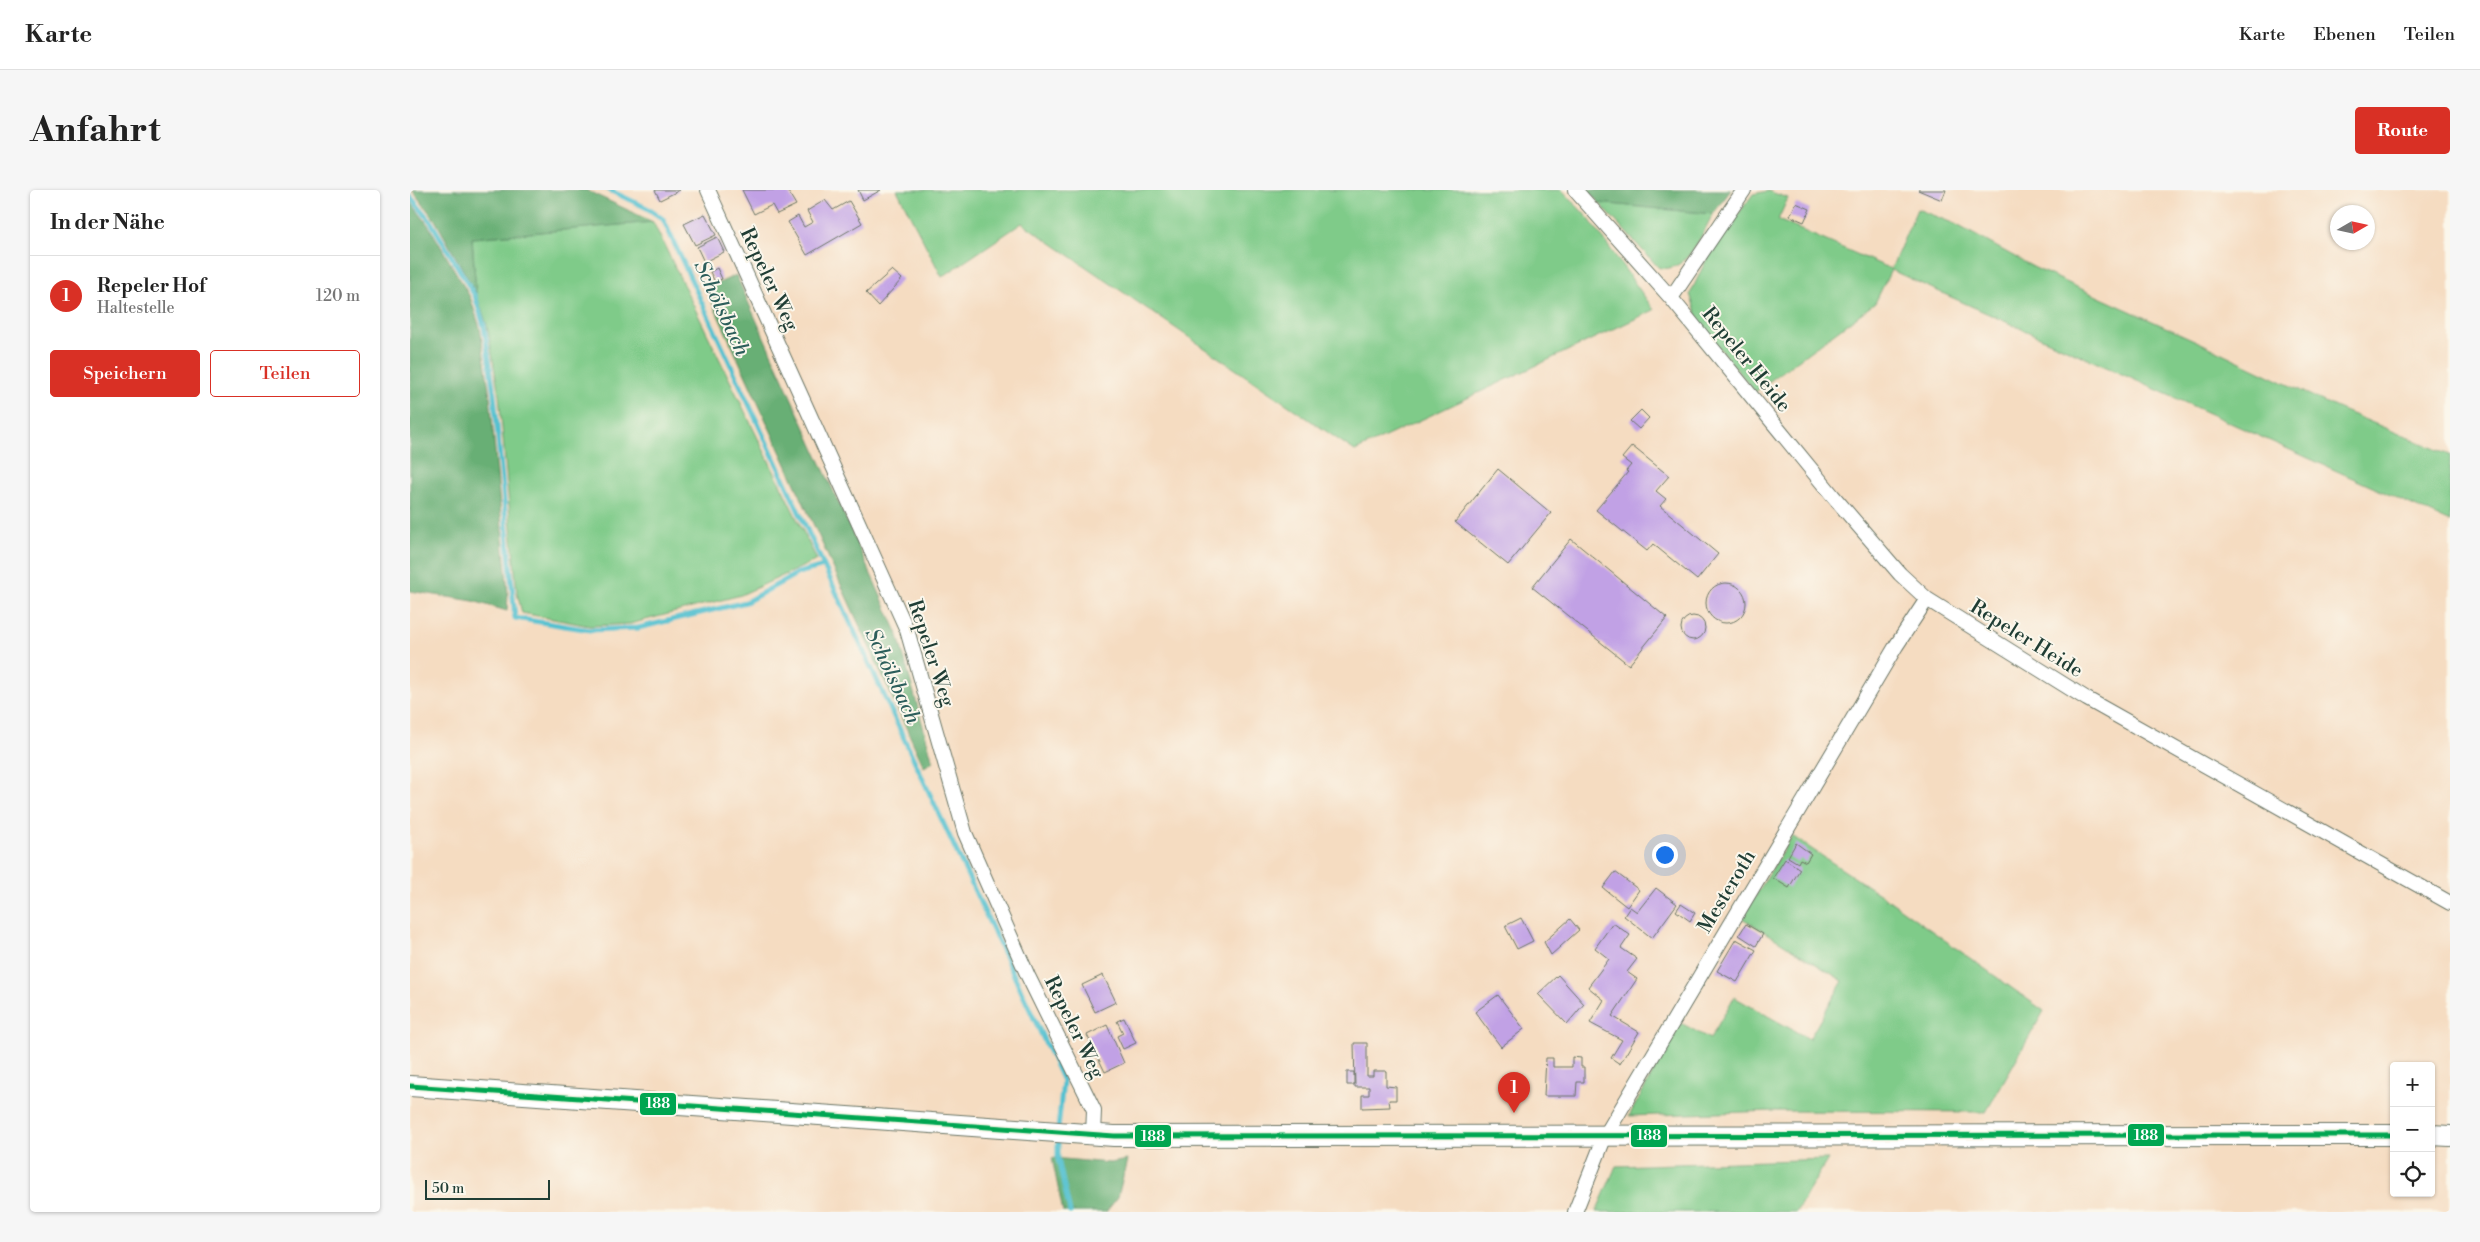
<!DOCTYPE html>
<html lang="de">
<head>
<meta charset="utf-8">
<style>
	:root { --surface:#fff; --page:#f6f6f6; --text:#222; --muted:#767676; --line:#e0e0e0; --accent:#d93025 }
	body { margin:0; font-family:"Libre Bodoni",serif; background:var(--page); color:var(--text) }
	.controls { position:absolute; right:15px; bottom:15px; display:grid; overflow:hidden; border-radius:5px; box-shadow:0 1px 4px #0004 }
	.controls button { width:45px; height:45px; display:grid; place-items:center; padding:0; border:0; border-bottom:1px solid var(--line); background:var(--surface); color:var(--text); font:25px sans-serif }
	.compass { position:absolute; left:1920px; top:15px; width:45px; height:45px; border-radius:50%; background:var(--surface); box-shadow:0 1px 4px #0004; rotate:81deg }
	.scale { position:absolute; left:15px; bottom:12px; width:125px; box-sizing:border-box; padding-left:5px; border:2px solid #1f3d34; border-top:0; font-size:14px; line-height:18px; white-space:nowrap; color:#1f3d34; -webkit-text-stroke:4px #fbf7ec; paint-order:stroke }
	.you { position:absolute; left:1254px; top:664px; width:18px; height:18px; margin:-12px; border:4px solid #fff; border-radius:50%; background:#1a73e8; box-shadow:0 0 0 8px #1a73e833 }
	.badge { display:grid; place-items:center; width:32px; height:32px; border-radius:50%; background:var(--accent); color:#fff; font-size:16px; font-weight:700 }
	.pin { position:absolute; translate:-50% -41px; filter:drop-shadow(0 1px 2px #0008) }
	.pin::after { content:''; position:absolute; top:26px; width:18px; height:15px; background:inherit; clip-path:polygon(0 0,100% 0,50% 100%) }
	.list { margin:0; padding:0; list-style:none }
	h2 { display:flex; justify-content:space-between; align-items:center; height:65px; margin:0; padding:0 20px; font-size:21px }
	h2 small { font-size:16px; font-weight:400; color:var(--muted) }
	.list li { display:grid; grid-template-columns:32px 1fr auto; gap:15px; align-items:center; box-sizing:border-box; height:80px; padding:0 20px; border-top:1px solid var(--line) }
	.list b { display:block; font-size:19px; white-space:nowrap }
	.list p { margin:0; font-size:16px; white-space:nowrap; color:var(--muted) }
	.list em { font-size:16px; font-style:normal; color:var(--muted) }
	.actions { display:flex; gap:10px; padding:15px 20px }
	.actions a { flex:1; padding:11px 0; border:1px solid var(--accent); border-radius:5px; text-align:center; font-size:18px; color:var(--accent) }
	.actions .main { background:var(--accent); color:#fff }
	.icon { flex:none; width:28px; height:28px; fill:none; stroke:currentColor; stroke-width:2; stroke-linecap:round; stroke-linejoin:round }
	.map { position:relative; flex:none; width:2040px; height:1022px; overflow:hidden; border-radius:5px }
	header { display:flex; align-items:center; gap:30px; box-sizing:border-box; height:70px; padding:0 25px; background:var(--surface); border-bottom:1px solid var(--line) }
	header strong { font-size:24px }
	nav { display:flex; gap:28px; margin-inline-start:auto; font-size:18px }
	.intro { display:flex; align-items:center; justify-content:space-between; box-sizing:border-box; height:120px; padding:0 30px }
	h1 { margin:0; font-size:35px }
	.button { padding:12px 22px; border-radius:5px; background:var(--accent); color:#fff; font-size:18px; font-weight:700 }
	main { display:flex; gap:30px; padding:0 30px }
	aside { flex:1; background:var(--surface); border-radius:5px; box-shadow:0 1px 4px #0004 }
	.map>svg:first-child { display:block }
	.green { fill:#7fcb89; stroke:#4f845e }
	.forest { fill:#67af75; stroke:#437654 }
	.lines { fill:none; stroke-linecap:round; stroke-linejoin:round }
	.stream { stroke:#55c1d0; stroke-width:5 }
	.building { fill:#c1a1e5 }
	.street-casing { stroke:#6a7565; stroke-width:16 }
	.secondary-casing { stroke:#6a7565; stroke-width:22 }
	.street { stroke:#fff; stroke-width:14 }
	.secondary { stroke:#fff; stroke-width:20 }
	.bus-1-casing { stroke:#fbf7ec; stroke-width:9 }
	.bus-1 { stroke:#00a651; stroke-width:5 }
	.labels { text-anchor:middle; stroke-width:4; stroke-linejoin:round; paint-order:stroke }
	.street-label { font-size:20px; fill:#1f3d34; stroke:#fbf7ec }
	.water-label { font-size:21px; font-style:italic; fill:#2c5e5b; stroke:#fbf7ec }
	.line-badge { stroke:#fbf7ec; stroke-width:2 }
	.badge-label { font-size:14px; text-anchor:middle; font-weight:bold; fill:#fff }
</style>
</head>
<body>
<header>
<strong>Karte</strong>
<nav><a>Karte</a><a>Ebenen</a><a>Teilen</a></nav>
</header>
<div class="intro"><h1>Anfahrt</h1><a class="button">Route</a></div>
<main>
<aside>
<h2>In der Nähe<small></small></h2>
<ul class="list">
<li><span class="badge">1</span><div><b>Repeler Hof</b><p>Haltestelle</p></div><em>120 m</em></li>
</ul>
<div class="actions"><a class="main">Speichern</a><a>Teilen</a></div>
</aside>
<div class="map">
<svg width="2040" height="1022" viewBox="0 0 2040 1022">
	<rect width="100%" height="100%" fill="#fbf7ec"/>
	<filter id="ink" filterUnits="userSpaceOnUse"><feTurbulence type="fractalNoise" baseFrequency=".02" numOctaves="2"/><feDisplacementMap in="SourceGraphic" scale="10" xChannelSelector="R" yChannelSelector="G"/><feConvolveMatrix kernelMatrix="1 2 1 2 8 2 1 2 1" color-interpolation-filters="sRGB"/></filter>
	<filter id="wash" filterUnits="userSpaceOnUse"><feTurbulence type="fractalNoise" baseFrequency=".0096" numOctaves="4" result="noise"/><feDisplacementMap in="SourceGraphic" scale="20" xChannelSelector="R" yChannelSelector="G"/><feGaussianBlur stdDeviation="1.12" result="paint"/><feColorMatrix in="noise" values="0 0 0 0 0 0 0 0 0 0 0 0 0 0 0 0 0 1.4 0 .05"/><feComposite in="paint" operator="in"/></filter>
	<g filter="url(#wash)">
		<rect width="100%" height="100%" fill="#f5dcc1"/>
		<path class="green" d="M487,0h665l27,29 65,91 -299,141 -333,-228 -80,54z
			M1358,1l20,7 -10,22 113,49 26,-60 38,15 80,44 168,76 134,64 113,47v67l-559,-252 -16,33 -120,89 -55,-68 -10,-30 19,-40 44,-60z
			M1189,13l114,11c-12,21 -25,59 -54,54z
			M243,32l164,338 -76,35 -111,29 -40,2 -68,-13 -5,-20 -18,-198 -12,-70 -11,-32 -4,-55z
			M1382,646l98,65 154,110 -58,101 -212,-1 -145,5 52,-93 29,16 24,-42 75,42 34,-58 -101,-63z
			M1418,969l-32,53h-200l20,-46z"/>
		<path class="forest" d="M2,0h174l67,32 -181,16 4,55 -41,-73z
			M1177,0h144l-18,24 -114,-11z
			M0,11l19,25 41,71 10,31 10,69 18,197 -1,17 -34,-10 -63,-10z
			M326,85l161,357 36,130 -9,5 -218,-478z
			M642,968l58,5 17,-3 -9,37 -12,15h-43z"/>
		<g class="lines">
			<path class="stream" d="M199,0l38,18 16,11 400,862 -5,48
				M0,6l21,26 44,74 9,30 10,68 21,224 75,12 48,-2 108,-26 52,-29 26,-7
				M648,947v22l12,53"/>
		</g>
		<g id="blocks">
			<path class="building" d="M245,0h25l-20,10z
				M332,0h45l9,15 -19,9 -5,-9 -18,9z
				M448,0h23l-18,10z
				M1508,0h28l-4,10z
				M415,10l8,10 16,-9 13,22 -55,32 -19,-33 10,-6 6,11 9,-5 -6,-11z
				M1386,13l14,6 -6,13 -14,-6z
				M295,24l11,21 -21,10 -11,-21z
				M307,47l7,15 -20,10 -7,-15z
				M307,78l5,11 -7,3 -5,-10z
				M482,80l10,9 -24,27 -12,-13z
				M1231,220l8,8 -10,11 -9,-8z
				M1222,256l37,30 -13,15 10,8 -6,7 58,48 -21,26 -44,-36 -6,7 -51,-41 32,-38 -2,-1 5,-6 -9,-7z
				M1088,279l53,44 -43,52 -53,-43z
				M1161,349l96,79 -38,47 -97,-78z
				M1296 413a20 20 0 1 1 40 0a20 20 0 1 1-40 0Z
				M1271 438a12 12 0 1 1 24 0a12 12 0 1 1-24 0Z
				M1386,653l15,11 -5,8 -6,-3 -2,4 -10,-6z
				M1375,669l15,10 -11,19 -16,-10z
				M1205,682l24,18 -12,17 -24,-19z
				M1246,698l21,16 -25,34 -28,-22 6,-9 7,5z
				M1271,714l14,9 -5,8 -14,-10z
				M1111,728l12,23 -16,8 -12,-23z
				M1160,729l9,11 -28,25 -7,-13z
				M1203,733l17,12 -9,13 16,11 -10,13 10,7 -25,37 27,16 -19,32 -9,-6 11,-18 -32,-17 14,-23 -16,-13 21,-28 -14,-11z
				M1336,734l17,10 -7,12 -17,-11z
				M1326,749l20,11 -19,32 -20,-11z
				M693,785l13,27 -21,10 -13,-27z
				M1148,785l26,29 -17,20 -29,-30z
				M1088,805l26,34 -23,18 -26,-35z
				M714,828l12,25 -13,6 -6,-13 6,-3 -6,-12z
				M697,835l17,38 -19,9 -18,-37z
				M944,853h13v33h6v-5h13v15l10,1v13h-7l1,7 -28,1v-13h7v-8h-14z
				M1162,867l9,1v9h3v15h-7l-1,14h-32l2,-38h7v9h19z
				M937,882h7v13h-7z"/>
		</g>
	</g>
	<g filter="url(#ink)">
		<use href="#blocks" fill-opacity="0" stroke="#6a7565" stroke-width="1"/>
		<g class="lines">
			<defs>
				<path id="street" d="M298,0l199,440 58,203 63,143 66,134 -1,25
					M1165,0l96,108 162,198 67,78 27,25 160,100 363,204
					M1261,108l73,-108
					M1165,1022l30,-76 291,-490 31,-47"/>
				<path id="secondary" d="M0,896l704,50 1280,-1
					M2021,945l19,1"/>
			</defs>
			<use href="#street" class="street-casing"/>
			<use href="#secondary" class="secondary-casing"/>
			<use href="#street" class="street"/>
			<use href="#secondary" class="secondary"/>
			<defs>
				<path id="bus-1" d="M0,896l704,50 1280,-1"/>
			</defs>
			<use href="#bus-1" class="bus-1-casing"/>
			<use href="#bus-1" class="bus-1"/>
		</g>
	</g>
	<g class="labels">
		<g class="street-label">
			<text transform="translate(360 89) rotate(65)" y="7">Repeler Weg</text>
			<text transform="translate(1337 169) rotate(51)" y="7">Repeler Heide</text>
			<text transform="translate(1617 448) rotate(32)" y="7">Repeler Heide</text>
			<text transform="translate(522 463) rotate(72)" y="7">Repeler Weg</text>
			<text transform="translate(1316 701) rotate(-59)" y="7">Mesteroth</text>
			<text transform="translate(665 837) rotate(64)" y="7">Repeler Weg</text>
		</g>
		<g class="water-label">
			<text transform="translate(312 118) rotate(65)" y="7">Schölsbach</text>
			<text transform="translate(483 486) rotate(65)" y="7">Schölsbach</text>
		</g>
	</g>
	<g class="line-badge">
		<rect x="229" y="902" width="38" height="24" rx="5" fill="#00a651"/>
		<rect x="1717" y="933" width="38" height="24" rx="5" fill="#00a651"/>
		<rect x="1220" y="934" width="38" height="24" rx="5" fill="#00a651"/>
		<rect x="724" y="934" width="38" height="24" rx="5" fill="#00a651"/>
	</g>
	<g class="badge-label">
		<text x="248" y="918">188</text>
		<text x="1736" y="950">188</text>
		<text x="1239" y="950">188</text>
		<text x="743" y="951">188</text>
	</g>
</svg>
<div class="controls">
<button>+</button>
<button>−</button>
<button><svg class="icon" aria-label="locate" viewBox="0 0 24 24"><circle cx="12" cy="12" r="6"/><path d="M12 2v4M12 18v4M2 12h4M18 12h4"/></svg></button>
</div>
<svg class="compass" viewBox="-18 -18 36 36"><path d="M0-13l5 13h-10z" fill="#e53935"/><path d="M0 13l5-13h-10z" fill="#767676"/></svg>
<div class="scale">50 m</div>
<div class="you"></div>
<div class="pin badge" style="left:1104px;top:923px">1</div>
</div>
</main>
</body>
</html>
